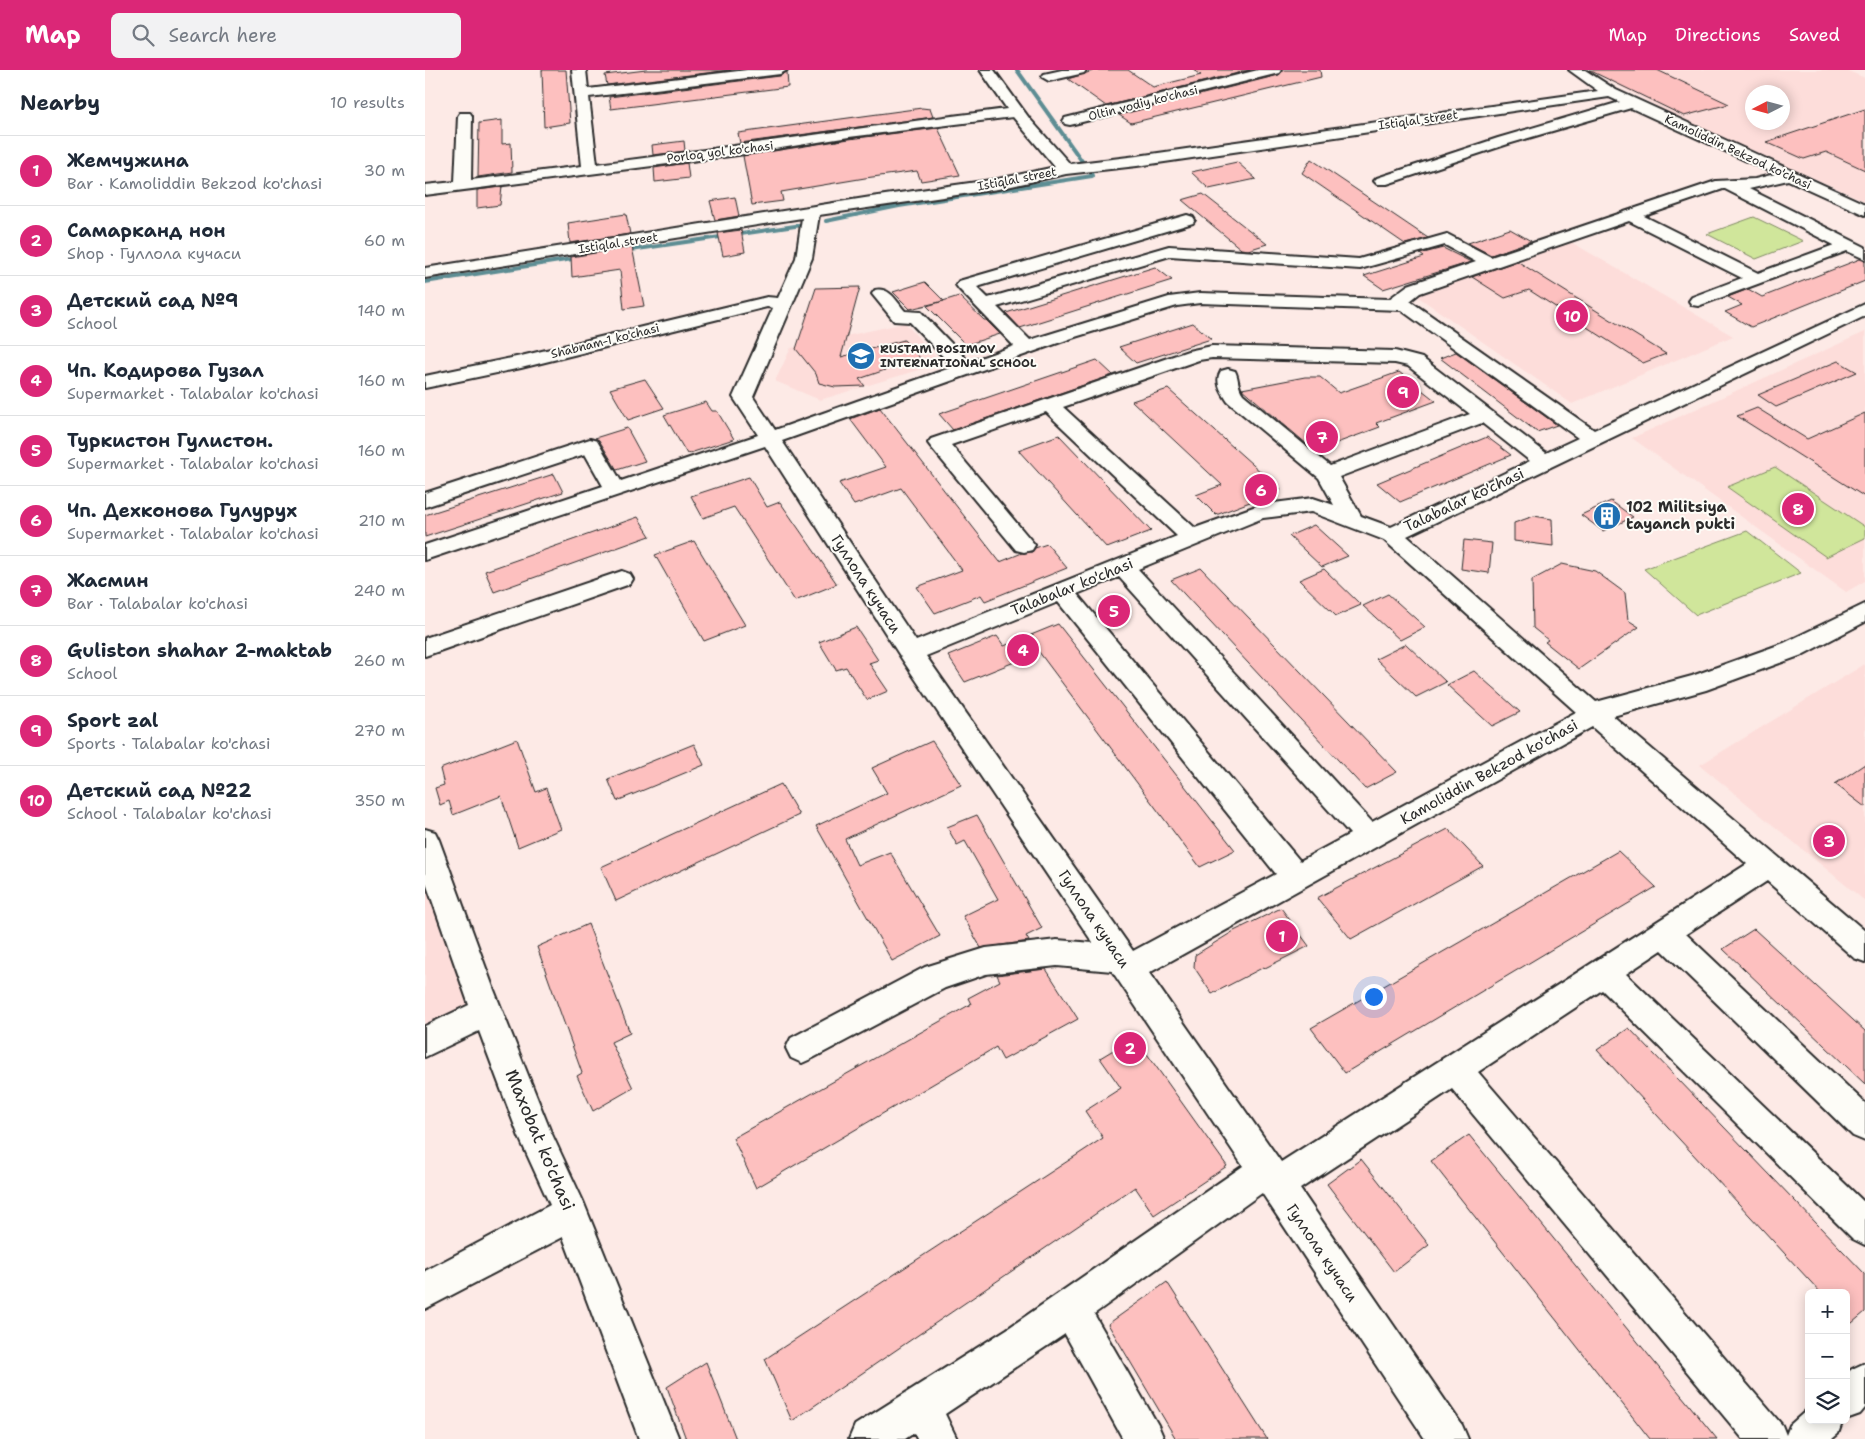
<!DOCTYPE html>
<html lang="en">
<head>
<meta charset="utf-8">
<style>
	:root { --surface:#fff; --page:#f2f2f3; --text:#1f2937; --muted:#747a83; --line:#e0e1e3; --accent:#db2777 }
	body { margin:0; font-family:"Shantell Sans",sans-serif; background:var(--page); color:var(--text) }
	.controls { position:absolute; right:15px; bottom:15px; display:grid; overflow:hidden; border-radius:8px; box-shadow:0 2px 12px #0003 }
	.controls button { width:45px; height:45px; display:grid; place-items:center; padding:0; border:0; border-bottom:1px solid var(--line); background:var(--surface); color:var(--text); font:25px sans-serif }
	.compass { position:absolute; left:1320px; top:15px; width:45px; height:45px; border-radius:50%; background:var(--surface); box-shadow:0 2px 12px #0003; rotate:264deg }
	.you { position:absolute; left:948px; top:926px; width:18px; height:18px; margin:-12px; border:4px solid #fff; border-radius:50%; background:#1a73e8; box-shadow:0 0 0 8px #1a73e833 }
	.badge { display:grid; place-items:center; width:32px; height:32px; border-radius:50%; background:var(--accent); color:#fff; font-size:16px; font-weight:700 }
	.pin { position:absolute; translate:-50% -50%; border:2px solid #fff; box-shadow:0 1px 5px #0006 }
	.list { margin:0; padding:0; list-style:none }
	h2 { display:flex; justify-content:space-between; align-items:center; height:65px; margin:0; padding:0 20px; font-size:21px }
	h2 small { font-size:16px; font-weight:400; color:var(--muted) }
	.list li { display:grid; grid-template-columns:32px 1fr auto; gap:15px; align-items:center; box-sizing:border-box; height:70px; padding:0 20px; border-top:1px solid var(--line) }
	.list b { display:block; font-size:19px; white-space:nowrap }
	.list p { margin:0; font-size:16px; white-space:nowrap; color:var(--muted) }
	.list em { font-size:16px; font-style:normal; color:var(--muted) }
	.icon { flex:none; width:28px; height:28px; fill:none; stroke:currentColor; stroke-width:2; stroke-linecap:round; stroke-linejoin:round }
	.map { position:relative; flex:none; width:1440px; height:1369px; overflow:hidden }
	header { display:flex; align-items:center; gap:30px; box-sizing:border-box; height:70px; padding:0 25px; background:var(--accent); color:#fff }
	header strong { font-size:24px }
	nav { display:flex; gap:28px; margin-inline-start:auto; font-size:18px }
	.search { width:350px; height:45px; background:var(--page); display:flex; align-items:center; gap:12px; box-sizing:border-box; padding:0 18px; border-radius:8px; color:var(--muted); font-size:19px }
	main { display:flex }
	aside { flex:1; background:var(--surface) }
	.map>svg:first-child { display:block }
	.built { fill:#fdddda; fill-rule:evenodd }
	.green { fill:#d0e69b; stroke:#7e8863 }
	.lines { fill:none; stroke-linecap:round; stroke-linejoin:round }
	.stream { stroke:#5d8d93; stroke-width:4 }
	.building { fill:#fdc0bf; stroke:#2b2b2b }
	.minor-casing { stroke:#2b2b2b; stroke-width:4 }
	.minor { fill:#fdfcf7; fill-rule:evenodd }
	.labels { text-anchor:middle; stroke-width:4; stroke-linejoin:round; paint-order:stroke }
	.far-street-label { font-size:12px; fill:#2b2b2b; stroke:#fdfcf7 }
	.far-poi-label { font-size:12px; font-weight:bold; fill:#2b2b2b; stroke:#fdfcf7; text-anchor:start }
	.street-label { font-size:15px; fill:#2b2b2b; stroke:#fdfcf7 }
	.poi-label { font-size:15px; font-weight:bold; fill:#2b2b2b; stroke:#fdfcf7; text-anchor:start }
	.near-street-label { font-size:18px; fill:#2b2b2b; stroke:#fdfcf7 }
</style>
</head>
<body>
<header>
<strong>Map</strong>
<div class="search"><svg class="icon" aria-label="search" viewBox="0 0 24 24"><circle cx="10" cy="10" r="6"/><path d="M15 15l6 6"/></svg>Search here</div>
<nav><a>Map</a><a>Directions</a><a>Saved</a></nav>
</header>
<main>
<aside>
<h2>Nearby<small>10 results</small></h2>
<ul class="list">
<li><span class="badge">1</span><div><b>Жемчужина</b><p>Bar · Kamoliddin Bekzod ko'chasi</p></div><em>30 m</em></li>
<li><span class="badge">2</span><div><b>Самарканд нон</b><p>Shop · Гуллола кучаси</p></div><em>60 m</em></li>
<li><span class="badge">3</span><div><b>Детский сад №9</b><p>School</p></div><em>140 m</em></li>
<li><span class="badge">4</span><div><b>Чп. Кодирова Гузал</b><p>Supermarket · Talabalar ko'chasi</p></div><em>160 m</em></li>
<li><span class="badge">5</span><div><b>Туркистон Гулистон.</b><p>Supermarket · Talabalar ko'chasi</p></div><em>160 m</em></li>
<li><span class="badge">6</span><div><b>Чп. Дехконова Гулурух</b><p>Supermarket · Talabalar ko'chasi</p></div><em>210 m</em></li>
<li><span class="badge">7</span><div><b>Жасмин</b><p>Bar · Talabalar ko'chasi</p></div><em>240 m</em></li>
<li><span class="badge">8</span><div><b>Guliston shahar 2-maktab</b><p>School</p></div><em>260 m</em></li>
<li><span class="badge">9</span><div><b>Sport zal</b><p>Sports · Talabalar ko'chasi</p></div><em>270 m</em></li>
<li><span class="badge">10</span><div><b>Детский сад №22</b><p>School · Talabalar ko'chasi</p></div><em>350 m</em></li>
</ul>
</aside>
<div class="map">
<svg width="1440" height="1369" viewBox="0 0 1440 1369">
	<rect width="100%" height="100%" fill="#fdeae6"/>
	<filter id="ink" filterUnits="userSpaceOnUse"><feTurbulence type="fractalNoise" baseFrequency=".02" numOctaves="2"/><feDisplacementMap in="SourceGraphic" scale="10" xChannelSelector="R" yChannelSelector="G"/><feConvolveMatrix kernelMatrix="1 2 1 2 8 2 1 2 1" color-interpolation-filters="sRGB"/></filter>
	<g filter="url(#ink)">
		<path class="built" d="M1164,0h257l19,8v123l-188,-84zM1328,22h30v30h-30z
			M1146,172l162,94 -161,68 -155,-108z
			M480,253l36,40 -121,37 -45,-19 16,-33z
			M1440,262v249l-19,11 -214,-154z
			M1440,594v237l-165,-136z
			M0,795l49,137 -49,23z"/>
		<path class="green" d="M1329,147l49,24 -47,18 -49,-25z
			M1350,397l90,60v11l-39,19 -99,-70z
			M1322,461l54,42 -105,42 -52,-46z"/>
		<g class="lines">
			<path class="stream" d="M592,0l67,94
				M401,151l73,-15 193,-30 -1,-3
				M199,181l178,-26
				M0,212l154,-24"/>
		</g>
		<path class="building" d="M117,0h24l4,53 -26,4z
			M221,0h85l-124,15 -2,-10z
			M671,0h32l25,17 48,-12 -8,-5h57l-144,36 -38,-27z
			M858,0h37l1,7 -190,46 -12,-8 160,-40z
			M1164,0h68l72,34 -45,12z
			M362,2l1,15 -177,22 -2,-12 171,-21z
			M497,38l8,1 3,8 -193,26 -2,-10z
			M1440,39v61l-39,-18 -22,7 -38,-17z
			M77,50v24l9,-1 1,29 -34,5 1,-54z
			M513,58l22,47 -39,6 -4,-10 -52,7 -84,14 2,9 -31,4 -9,-49 106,-17z
			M259,71l1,10 -32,4 -1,-10z
			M886,89l117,79 -23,6 -103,-71z
			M812,92l19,17 -47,10 -18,-17z
			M262,93l2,15 -34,4 -1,-14z
			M77,117l-2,18 -23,3v-18z
			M778,124l64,50 -19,6 -7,-1 -59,-49z
			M310,127l4,19 -24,4 -5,-19z
			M201,144l4,20 -60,9 -2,-20z
			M1085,159l21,12 -40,14 -23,-12z
			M316,160l4,22 -22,4 -5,-23z
			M207,177l12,59 -20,3 -4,-39 -48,7 -1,-20z
			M1018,178l28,14 -88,27 -19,-13 60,-19 -4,-3z
			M1435,189l5,2v20l-114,46 -26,-15 17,-7 -14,-8 20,-8 14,8z
			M1092,191l30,19 119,74 -23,9 -114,-73 -24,8 -33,-21z
			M730,197l17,13 -152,48 -14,-15z
			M500,212l19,19 -34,8 -17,-17z
			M435,217l-19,70 63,-17 16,18 -61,21 6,7 -30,1 -16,-4 -3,-9 -20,-25 20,-61z
			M534,226l25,24h2l14,14 -34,11 -39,-39z
			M768,253l18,16 -75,24 -17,-16z
			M1031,282l101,73 -20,7 -97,-74z
			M672,290l16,15 -160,55 -14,-16z
			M1413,291l19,11 -81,35 -18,-12z
			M974,302l37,29 -60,22 4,4 -65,24 -73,-62 63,-12h15l19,16z
			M220,309l19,29 -36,12 -18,-31z
			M743,319l113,101 -65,25 -20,-20 26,-10 -90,-84z
			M281,332l6,9h5l17,28 -47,15 -23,-39z
			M455,338l120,154 22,-9 10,-1 3,-4 12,-4 20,24 -82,33 -4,-6 -46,18 -18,-26 45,-17 -61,-82 -47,17 -15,-22 47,-16 -36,-48z
			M1332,338l50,31 58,-26v84l-128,-81z
			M202,358l18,33 -28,9 -18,-30 -4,-2z
			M634,365l92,96 -44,17 -89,-98z
			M1062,367l24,18 -111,47 -23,-19z
			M129,404l9,18 -138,45v-22z
			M324,407l18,30 13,-5 57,82 -42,17 -61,-94 -31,11 -12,-22z
			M1186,431l22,16 -30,14 -22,-16z
			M1109,446l18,3 1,27 -39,-5v-18z
			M213,447l12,19 -156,56 -9,-21z
			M889,455l34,31 -26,11 -33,-31z
			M1039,470l28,3 -3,30 -28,-4z
			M269,471l51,84 -41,16 -49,-86z
			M1137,494l33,7 30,22 3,27 11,7 -60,42 -34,-27 3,-2 -15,-12 -1,-48z
			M776,498l196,204 -32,17 -194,-209z
			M899,499l37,36 -25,11 -37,-36z
			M963,524l37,33 -25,13 -37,-34z
			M633,554l177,226 -35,17 -161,-215 -74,30 -17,-26 49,-20 7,10z
			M431,557l22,33 -9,3 19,28 -21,9 -21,-33 -10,3 -17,-28z
			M981,574l40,38 -30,15 -40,-38z
			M1049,601l46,41 -28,14 -45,-41z
			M92,669l19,53 10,-4 15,41 -43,18 -17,-51 -48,19 -4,-14 -9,4 -5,-17 9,-3 -4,-16z
			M507,671l29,44 -116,54 12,26 33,-13 50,84 -48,25 -76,-135 71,-33 -15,-25z
			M269,674l10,21 -87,36 -9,-22z
			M1440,694v43l-30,-23z
			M356,714l18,31 -183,86 -15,-34z
			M552,745l65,113 -16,8 3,5 -48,7 -18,-32 35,-17 -33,-58 -8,4 -10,-18z
			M1023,759l35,37 -132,73 -34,-41z
			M1193,781l38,36 -311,186 -34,-45z
			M856,838l28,38 -44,22 -1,-1 -52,27 -18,-27 1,-12 39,-24z
			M163,854l42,109 -19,9 22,46 -40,23 -16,-35 5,-3 -45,-126z
			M1329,859l111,102v53l-142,-135z
			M621,899l32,50 -75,41 -7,-13 -240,141 -23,-50 238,-134 -3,-6 32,-17 -3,-6z
			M1204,958l236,246v38l-19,16v-35h-25l-224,-243z
			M710,967l92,129 -73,49 -19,-28 -343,234 -27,-62 338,-221 -18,-27 36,-23 -21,-30z
			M1044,1065l248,304h-67l-219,-278z
			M936,1089l68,86 -35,27 -67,-88z
			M742,1212l100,157h-91l-68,-115z
			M281,1292l30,77h-50l-19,-52z"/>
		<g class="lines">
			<defs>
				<path id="minor" d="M147,0h14l2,19 159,-19h40l-7,4 -191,23 8,67c137,-17 273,-38 410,-55l-27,-39h14l35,48 41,46 67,-8 461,-65 -29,-21h16l31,20 249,114v11l-77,-35 -39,9 116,58v12l-18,-8 -149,55 -6,-1 -3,-4 3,-4 50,-19 -113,-57 -209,72 -10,8 184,129 271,-126v12l-458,220 189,166 96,-26 92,-33 81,-39v18l-63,33 -96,35 -93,26 252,215v31l-11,-4 -87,-77 -81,53 179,169v38l-12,-5 -191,-186 -36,24 239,229v42l-12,-6 -251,-249 -124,82 304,353 4,10 4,-10 19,-17v12h34l-5,14 -6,5h-89l-291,-350 -152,100 162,236 6,14h-43l-163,-246 -168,121 64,111 6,14h-41l-58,-105 -120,80 12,25h-40l-3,-6 -9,6h-56l6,-14 152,-96 236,-163 -131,-195 -55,-5 -71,8 -41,14 -132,70 -11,5 -11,-5 -5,-10 5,-10 134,-71 61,-19 71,-8 36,3 -191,-284 -137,-213 -340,114v-15l178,-59 -18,-32 -160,53v-14l165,-54 7,2 24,40 137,-46 -25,-38 40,-89 -6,-1 -246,61 -96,20v-12l96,-20 246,-59 11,1 18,-40 6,-40 -377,60v-10l446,-71 127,-18 57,-12 -42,-50 -164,20 -111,18 -313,40v-10l30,-3 3,-66 2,-3h10l2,3 -1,64 111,-14zM1184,27l11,5 -122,36 -121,40 -3,3 3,3h10l121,-40 123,-36 144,66 -20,5 -39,2 -225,76 -44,-23 -88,25 -190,-13 -181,52 -11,-11 216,-64 2,-3 -2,-3 -6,-2 -228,66 -3,4 3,4 55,57 -45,16 -48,-50 -16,-1c-9,-10 -15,-24 -30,-21l-3,4 22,27 16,1 43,45 -178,63 -22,-33 59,-139 7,-43 179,-26 68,-15 71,-8zM1298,119h2l109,56 -76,28 -114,-57zM1020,175l31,17 -68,23 -19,14 -189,-6 -31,4 -139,43 -33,-33 173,-51 190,13zM775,233l201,7 177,128 -32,15 -124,-95 -27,-7 -183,-5 -24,5 -257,88 -3,4 3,4 85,103 8,2 8,-2 3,-5 -84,-100 95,-33 131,124 -261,105 -134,-200 293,-104 102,-31zM787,288l183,5 13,3 62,48 -140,52 -87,-72c-6,-8 -4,-16 -8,-23l-7,-2 -7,2c-7,11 1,22 7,31l91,76 15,27 -21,-7 -54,7 -64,23 -132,-121 136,-47zM1057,353l48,38 -139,66 -30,-11 -22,-39zM886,442l73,28 192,172 -204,110 -234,-253 125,-51zM694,507l231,257 -50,27 -223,-267zM633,532l218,272 -143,77 -207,-295zM1167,657l155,137 -466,298 -132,-189z
					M637,0h24l-2,3 -35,8 -7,-4 2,-3z
					M833,0h23l-2,3 -209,52 -5,-1 -2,-3 2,-3z
					M197,501l8,3 3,5 -3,5 -205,72v-18z
					M0,759l10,3 4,8 55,150 56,140 33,71 96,238h-40l-76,-202 -138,72v-38l125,-66 -31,-68 -40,-106 -54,26v-31l44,-21 -44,-125z
					M1440,1293v45l-5,6 -14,5v-45l6,-5z"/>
			</defs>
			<use href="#minor" class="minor-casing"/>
			<use href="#minor" class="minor"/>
		</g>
	</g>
	<defs>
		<symbol id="school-disc" viewBox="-11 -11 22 22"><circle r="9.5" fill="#1f6fb2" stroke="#fdfcf7"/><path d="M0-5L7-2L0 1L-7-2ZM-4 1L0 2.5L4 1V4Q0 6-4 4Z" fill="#fff"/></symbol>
		<symbol id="building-disc" viewBox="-11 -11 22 22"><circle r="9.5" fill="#1f6fb2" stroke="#fdfcf7"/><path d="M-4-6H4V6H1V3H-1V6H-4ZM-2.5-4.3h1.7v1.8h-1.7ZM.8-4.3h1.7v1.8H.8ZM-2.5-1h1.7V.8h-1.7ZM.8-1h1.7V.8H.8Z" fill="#fff"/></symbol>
	</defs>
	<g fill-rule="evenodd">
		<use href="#school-disc" x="420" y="270" width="32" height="32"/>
		<use href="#building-disc" x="1166" y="430" width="32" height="32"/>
	</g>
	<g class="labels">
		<g class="far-street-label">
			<text transform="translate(718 33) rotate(-14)" y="4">Oltin vodiy ko'chasi</text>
			<text transform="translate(993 50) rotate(-8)" y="4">Istiqlal street</text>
			<text transform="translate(295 82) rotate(-7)" y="4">Porloq yol ko'chasi</text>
			<text transform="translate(1313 82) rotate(25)" y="4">Kamoliddin Bekzod ko'chasi</text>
			<text transform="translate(592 109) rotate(-11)" y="4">Istiqlal street</text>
			<text transform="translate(193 173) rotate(-9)" y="4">Istiqlal street</text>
			<text transform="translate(180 271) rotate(-14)" y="4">Shabnam-1 ko'chasi</text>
		</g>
		<g class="far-poi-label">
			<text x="455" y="283">RUSTAM BOSIMOV<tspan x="455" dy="14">INTERNATIONAL SCHOOL</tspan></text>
		</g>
		<g class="street-label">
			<text transform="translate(1039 430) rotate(-25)" y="5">Talabalar ko'chasi</text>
			<text transform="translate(441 514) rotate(57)" y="5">Гуллола кучаси</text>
			<text transform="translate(647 517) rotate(-22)" y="5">Talabalar ko'chasi</text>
			<text transform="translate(1064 702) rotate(-29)" y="5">Kamoliddin Bekzod ko'chasi</text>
			<text transform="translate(669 849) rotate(56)" y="5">Гуллола кучаси</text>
			<text transform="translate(897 1183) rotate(56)" y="5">Гуллола кучаси</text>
		</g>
		<g class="poi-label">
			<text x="1201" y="442">102 Militsiya<tspan x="1201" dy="17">tayanch pukti</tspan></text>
		</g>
		<g class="near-street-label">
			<text transform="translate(115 1070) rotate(67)" y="6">Maxobat ko'chasi</text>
		</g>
	</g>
</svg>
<div class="controls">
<button>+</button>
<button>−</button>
<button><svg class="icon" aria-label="layers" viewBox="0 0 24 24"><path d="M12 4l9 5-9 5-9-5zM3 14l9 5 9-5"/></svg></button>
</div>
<svg class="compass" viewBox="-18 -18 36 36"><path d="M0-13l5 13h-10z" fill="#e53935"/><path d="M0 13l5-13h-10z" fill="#747a83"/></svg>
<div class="you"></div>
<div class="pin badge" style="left:857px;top:866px">1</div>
<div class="pin badge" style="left:705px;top:978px">2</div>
<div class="pin badge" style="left:1404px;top:771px">3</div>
<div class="pin badge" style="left:598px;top:580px">4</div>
<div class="pin badge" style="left:689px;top:541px">5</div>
<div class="pin badge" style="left:836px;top:420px">6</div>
<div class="pin badge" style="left:897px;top:367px">7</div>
<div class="pin badge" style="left:1373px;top:439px">8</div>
<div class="pin badge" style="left:978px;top:322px">9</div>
<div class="pin badge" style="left:1147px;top:246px">10</div>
</div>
</main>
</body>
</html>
